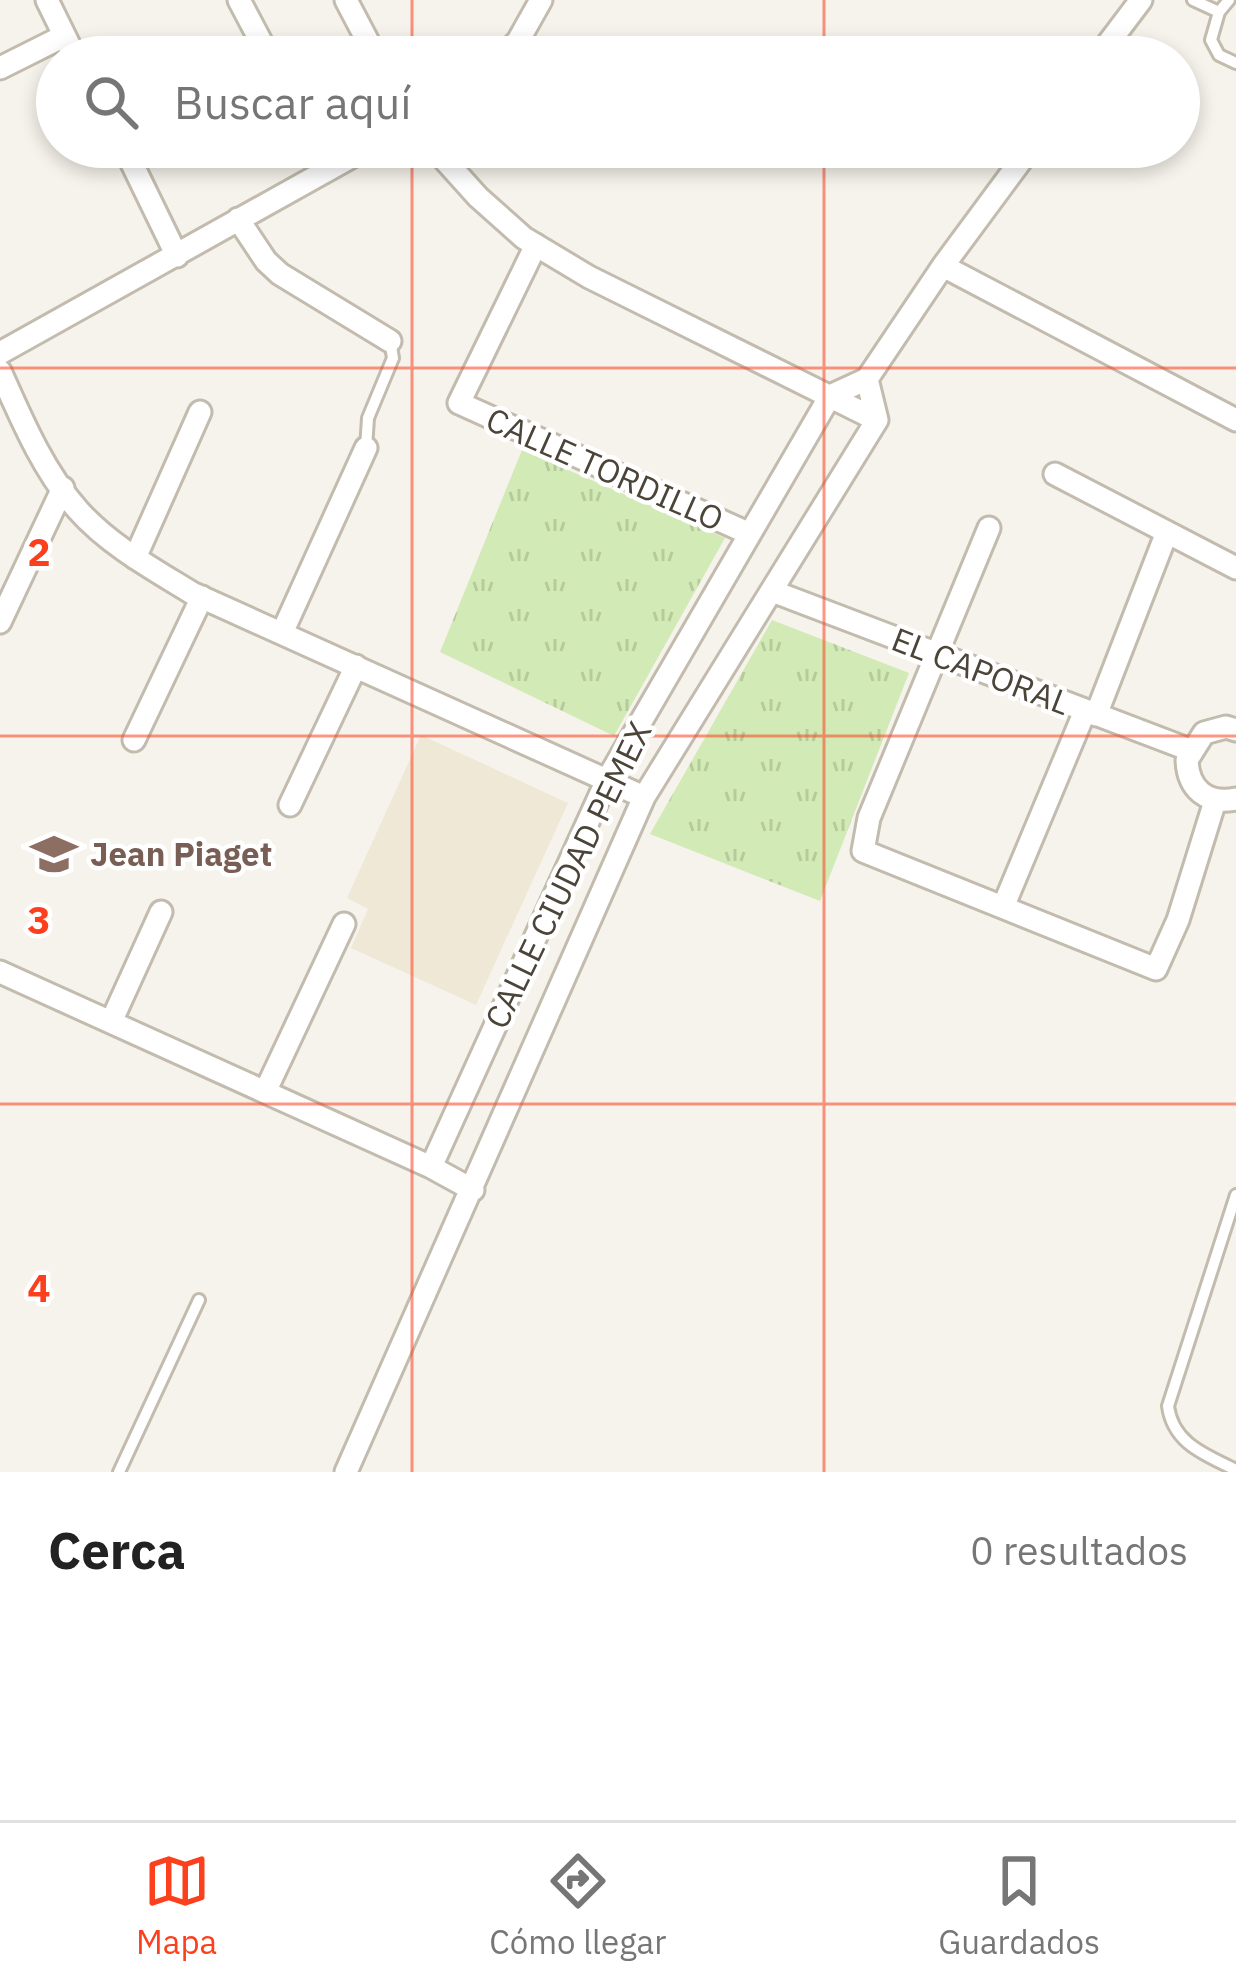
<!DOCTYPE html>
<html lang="es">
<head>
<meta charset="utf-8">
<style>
	:root { --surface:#fff; --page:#f2f2f2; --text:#222; --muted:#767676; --line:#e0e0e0; --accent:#fc3f1d }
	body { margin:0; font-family:"IBM Plex Sans",sans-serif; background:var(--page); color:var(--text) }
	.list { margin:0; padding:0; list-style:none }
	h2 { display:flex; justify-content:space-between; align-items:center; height:156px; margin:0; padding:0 48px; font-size:51px }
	h2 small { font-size:39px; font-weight:400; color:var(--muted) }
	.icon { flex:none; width:66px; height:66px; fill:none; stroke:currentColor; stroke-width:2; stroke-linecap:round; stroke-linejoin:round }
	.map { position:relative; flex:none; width:1236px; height:1472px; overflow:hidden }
	.search { position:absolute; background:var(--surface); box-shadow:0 6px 18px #0003; left:36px; right:36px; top:36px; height:132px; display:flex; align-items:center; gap:30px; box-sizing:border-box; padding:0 42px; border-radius:66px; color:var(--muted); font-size:45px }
	.sheet { height:348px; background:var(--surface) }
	nav { display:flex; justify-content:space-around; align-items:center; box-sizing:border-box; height:168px; border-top:3px solid var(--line); background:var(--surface); font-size:33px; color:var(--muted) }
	nav a { display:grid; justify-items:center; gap:6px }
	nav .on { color:var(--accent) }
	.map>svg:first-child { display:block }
	.education { fill:#efe8d6 }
	.grass { fill:url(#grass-tufts) }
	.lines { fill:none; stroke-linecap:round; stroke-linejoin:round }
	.lane-casing { stroke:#c2bbae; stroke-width:16 }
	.street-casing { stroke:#c2bbae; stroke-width:27 }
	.lane { stroke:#fff; stroke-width:10 }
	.street { stroke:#fff; stroke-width:21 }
	.grid { fill:none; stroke:#fc3f1d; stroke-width:3; stroke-opacity:0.55 }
	.labels { text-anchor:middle; stroke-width:9; stroke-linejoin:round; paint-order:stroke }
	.street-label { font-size:33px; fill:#4b4439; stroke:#fff }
	.education-label { font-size:33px; font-weight:bold; fill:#785e54; stroke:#fff; text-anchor:start }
	.grid-label { font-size:39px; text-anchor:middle; font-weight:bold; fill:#fc3f1d; stroke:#fff; stroke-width:9; stroke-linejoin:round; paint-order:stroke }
</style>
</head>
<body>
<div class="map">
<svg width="1236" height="1472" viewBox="0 0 1236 1472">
	<defs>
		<pattern id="grass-tufts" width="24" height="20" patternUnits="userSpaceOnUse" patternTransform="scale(3)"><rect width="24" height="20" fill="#d2eab5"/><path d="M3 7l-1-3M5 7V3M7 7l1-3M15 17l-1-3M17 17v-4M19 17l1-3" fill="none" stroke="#b6ca9c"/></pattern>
	</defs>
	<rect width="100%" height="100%" fill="#f6f3ec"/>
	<path class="education" d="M421,735l147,68 -92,202 -125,-57 17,-39 -21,-11z"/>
	<path class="grass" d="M522,450l203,88 -111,198 -174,-84z
		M772,620l137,53 -89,228 -170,-67z"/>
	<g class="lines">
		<defs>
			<path id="lane" d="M1193,0l26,12
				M1229,0l-10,12 -8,28 8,15 17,8
				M366,448l2,-30 25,-60 -3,-17
				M1236,1195l-68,211c5,38 38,49 68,64
				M119,1472l80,-172"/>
			<path id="street" d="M47,0l28,57
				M239,0l30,57
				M346,0l30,57
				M502,57l16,-16 23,-41
				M1098,57l43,-57
				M0,68l64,-32
				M124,147l53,109
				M316,147l12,22
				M433,147l45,50 46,41 65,39 288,143
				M238,219l28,42 14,13 110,67
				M536,245l-77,158 291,131
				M943,266l293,154
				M0,353l369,-206
				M0,371c21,47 43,100 78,139 31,35 75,59 114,83l452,204
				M1055,474l181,94
				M989,528l-120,290 -6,33 293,118 22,-49 37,-119
				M135,558l65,-146
				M772,591l418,159
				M0,622l63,-134
				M282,633l84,-185
				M1096,715l71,-183
				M1236,730l-10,-3 -22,6 -17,27c1,29 20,45 49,39
				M134,740l68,-143
				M290,805l66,-139
				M1003,907l82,-196
				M0,972l431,195 42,23
				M111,1022l50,-110
				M265,1092l79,-168
				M431,1167l176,-387 223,-384 37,-17 76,-113 88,-119
				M346,1472l298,-675 233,-377 -10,-41"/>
		</defs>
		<use href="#lane" class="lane-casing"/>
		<use href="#street" class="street-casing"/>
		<use href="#lane" class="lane"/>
		<use href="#street" class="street"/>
	</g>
	<path class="grid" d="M412,0v57M824,0v57M412,147v1325M824,147v1325M0,368h1236M0,736h1236M0,1104h1236"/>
	<defs>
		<symbol id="school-bare" viewBox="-9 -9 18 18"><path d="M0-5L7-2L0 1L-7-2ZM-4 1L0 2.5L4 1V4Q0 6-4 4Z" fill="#8d6e63" stroke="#fff" stroke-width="2.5" paint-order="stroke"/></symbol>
	</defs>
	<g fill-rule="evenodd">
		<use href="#school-bare" x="21" y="821" width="66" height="66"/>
	</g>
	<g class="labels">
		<g class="street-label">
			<text transform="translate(605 469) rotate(24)" y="12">CALLE TORDILLO</text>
			<text transform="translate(981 671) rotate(21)" y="12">EL CAPORAL</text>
			<text transform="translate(568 875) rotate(-64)" y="12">CALLE CIUDAD PEMEX</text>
		</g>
		<g class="education-label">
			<text x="90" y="866">Jean Piaget</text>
		</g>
	</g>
	<g class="grid-label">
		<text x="39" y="566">2</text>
		<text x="39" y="934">3</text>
		<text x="39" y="1302">4</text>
	</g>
</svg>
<div class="search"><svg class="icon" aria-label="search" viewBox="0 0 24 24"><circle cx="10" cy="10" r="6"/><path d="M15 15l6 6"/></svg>Buscar aquí</div>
</div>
<section class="sheet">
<h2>Cerca<small>0 resultados</small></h2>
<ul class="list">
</ul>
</section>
<nav>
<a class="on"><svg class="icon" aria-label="map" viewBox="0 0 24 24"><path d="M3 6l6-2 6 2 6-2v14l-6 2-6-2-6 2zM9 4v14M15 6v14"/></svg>Mapa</a>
<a><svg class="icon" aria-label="directions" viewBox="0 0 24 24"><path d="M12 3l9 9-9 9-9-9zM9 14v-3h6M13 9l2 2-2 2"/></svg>Cómo llegar</a>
<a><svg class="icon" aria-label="saved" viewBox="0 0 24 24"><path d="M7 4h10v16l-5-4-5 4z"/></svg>Guardados</a>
</nav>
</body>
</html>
